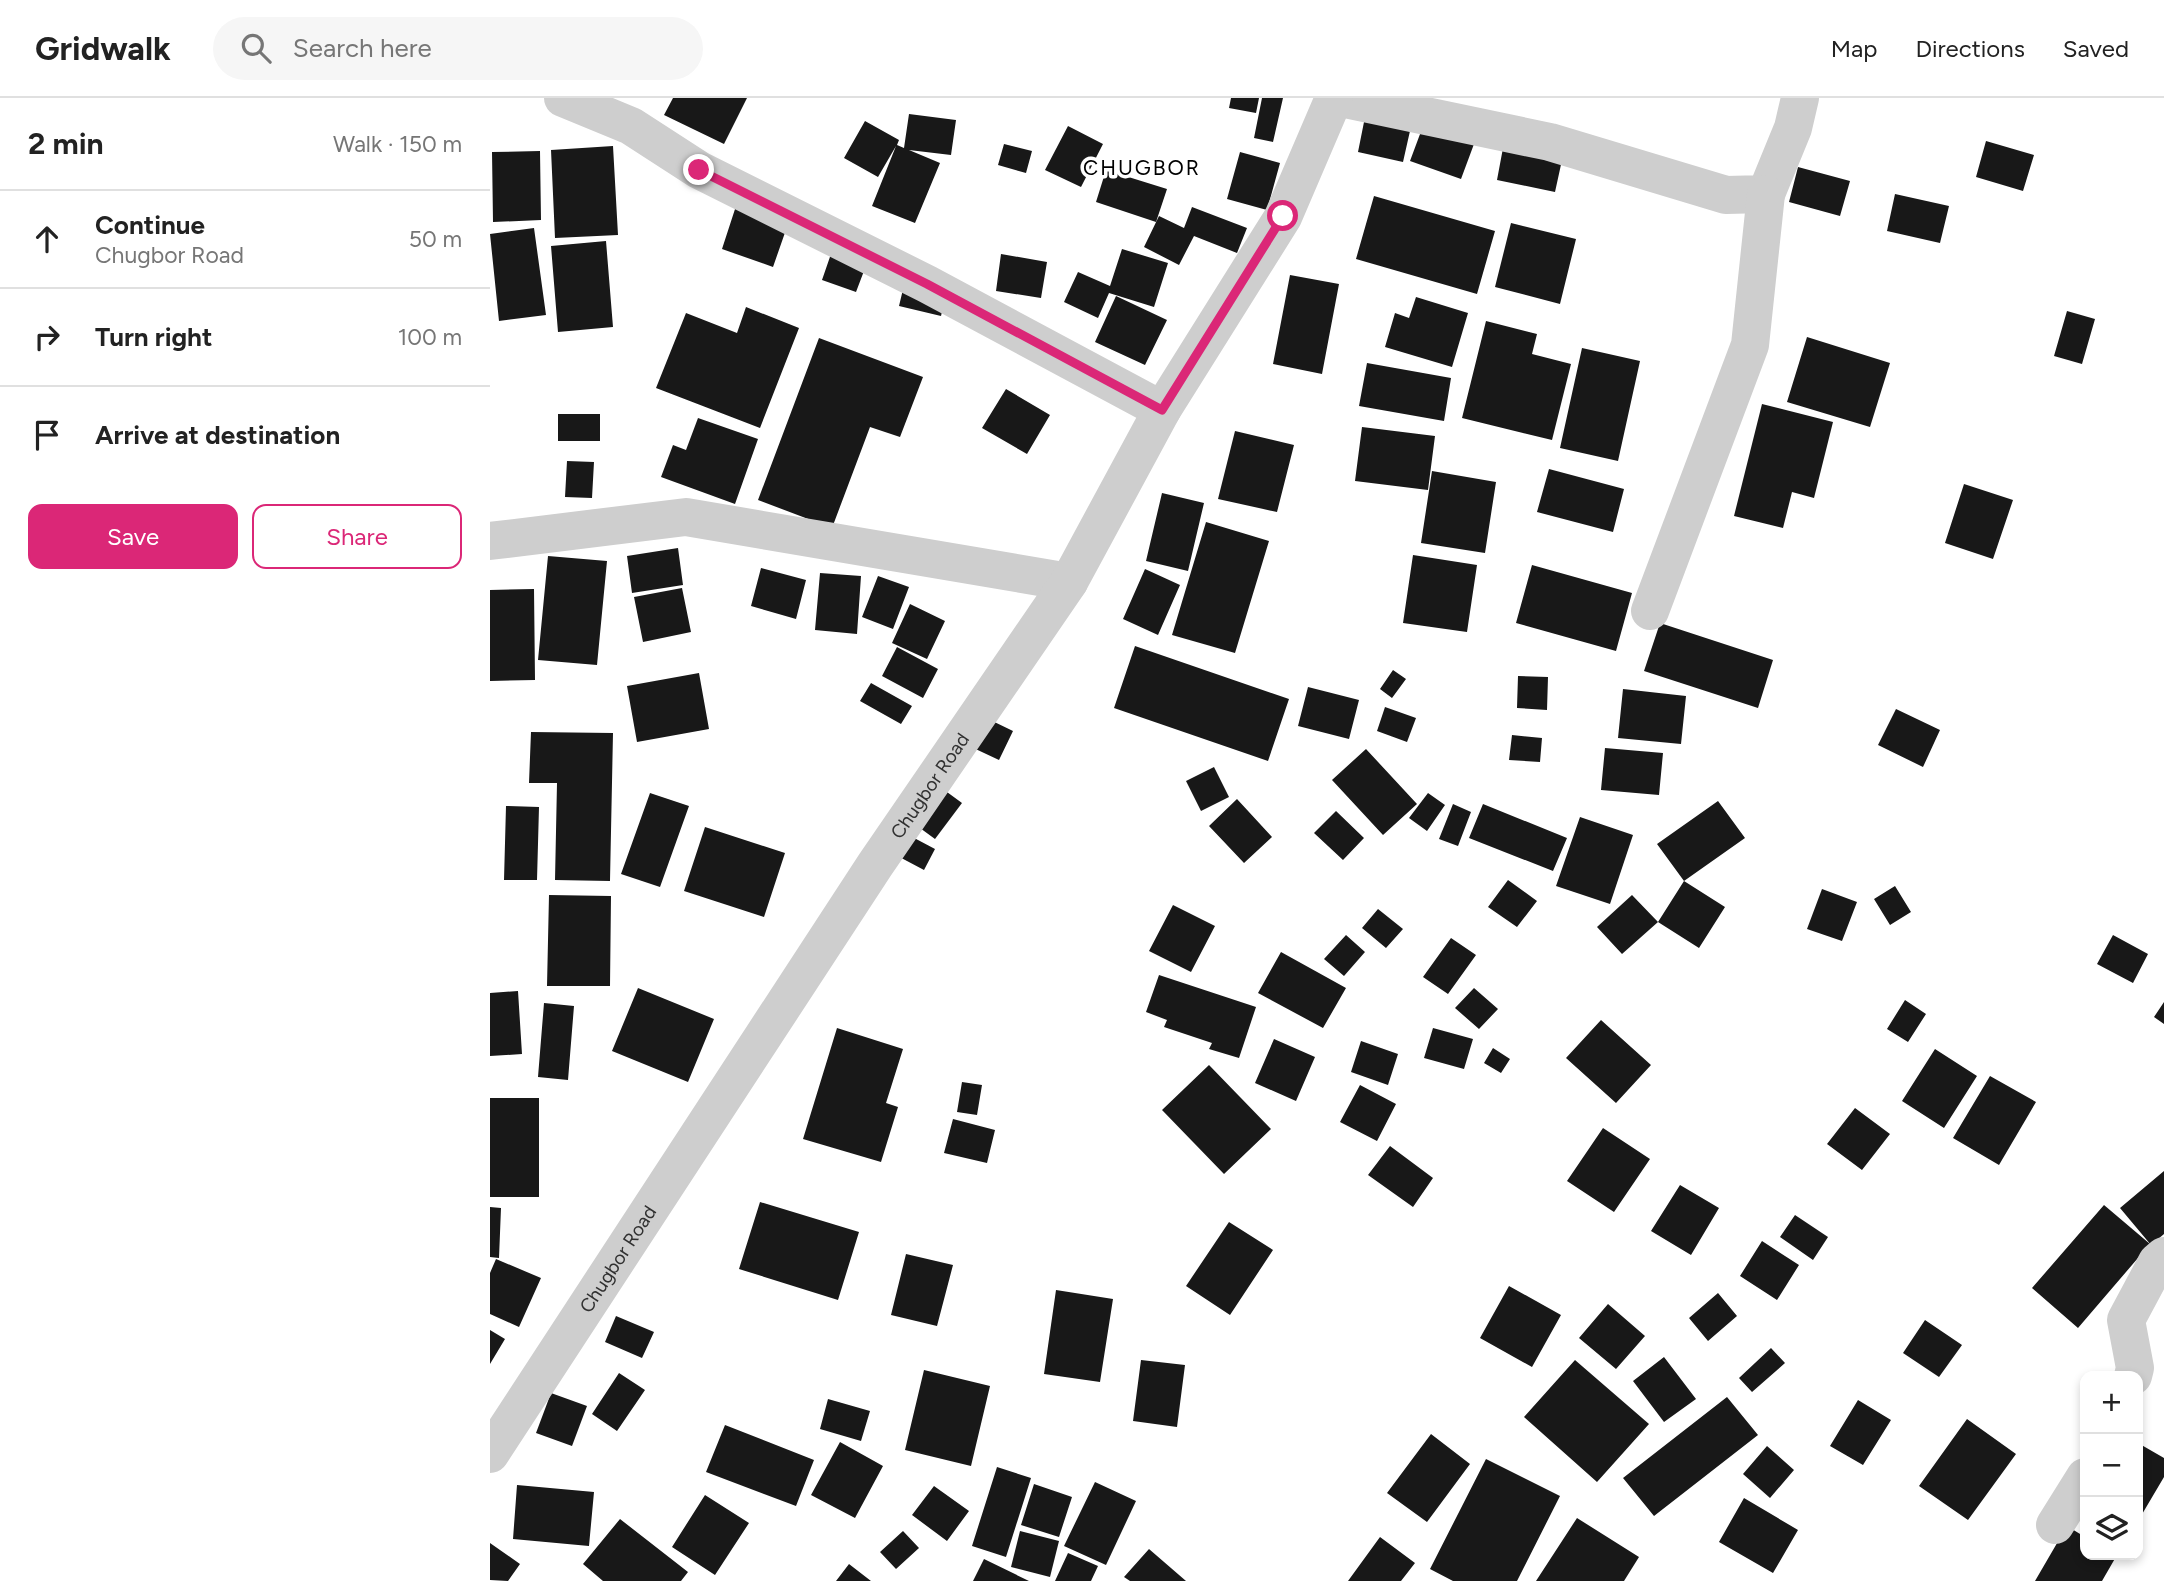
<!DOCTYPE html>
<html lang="en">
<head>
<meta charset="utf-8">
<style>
	:root { --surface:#fff; --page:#f6f6f6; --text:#222; --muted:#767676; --line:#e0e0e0; --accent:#db2777 }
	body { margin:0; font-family:Figtree,sans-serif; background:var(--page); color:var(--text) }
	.controls { position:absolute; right:21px; bottom:21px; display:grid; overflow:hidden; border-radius:14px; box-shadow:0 4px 10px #0003 }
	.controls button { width:63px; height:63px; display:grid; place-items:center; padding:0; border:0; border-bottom:2px solid var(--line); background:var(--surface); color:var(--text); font:35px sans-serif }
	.stop { position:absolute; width:21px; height:21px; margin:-16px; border:5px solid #db2777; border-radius:50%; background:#fff }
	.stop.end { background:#db2777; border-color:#fff; box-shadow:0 2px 7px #0008 }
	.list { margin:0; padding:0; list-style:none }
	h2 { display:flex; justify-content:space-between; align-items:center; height:91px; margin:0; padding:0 28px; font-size:30px }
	h2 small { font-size:23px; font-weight:400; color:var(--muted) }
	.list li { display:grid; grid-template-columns:46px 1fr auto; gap:21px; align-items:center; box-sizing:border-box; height:98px; padding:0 28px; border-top:2px solid var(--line) }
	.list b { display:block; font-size:26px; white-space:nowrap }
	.list p { margin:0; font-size:23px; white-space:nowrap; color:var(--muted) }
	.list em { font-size:23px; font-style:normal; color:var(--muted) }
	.actions { display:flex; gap:14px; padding:21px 28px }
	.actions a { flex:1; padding:16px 0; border:2px solid var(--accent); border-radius:14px; text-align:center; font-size:24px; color:var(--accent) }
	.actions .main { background:var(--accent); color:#fff }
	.icon { flex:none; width:38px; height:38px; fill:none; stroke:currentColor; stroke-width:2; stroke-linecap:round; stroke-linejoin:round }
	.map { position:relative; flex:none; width:1674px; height:1483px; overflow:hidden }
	header { display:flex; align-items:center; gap:42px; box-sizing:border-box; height:98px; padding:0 35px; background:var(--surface); border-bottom:2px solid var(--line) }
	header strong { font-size:33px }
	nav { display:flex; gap:38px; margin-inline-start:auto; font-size:24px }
	.search { width:490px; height:63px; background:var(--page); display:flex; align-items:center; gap:18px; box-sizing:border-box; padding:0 24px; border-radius:38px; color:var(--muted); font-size:26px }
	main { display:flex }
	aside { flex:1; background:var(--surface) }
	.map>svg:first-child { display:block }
	.building { fill:#181818 }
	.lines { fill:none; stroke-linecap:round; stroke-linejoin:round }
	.street { stroke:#cecece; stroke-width:38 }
	.route { stroke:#db2777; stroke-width:9 }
	.labels { text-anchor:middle; stroke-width:7; stroke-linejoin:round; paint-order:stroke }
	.street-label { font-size:19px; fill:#313131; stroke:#fff }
	.neighbourhood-label { font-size:21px; letter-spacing:2px; fill:#000; stroke:#fff }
</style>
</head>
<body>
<header>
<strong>Gridwalk</strong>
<div class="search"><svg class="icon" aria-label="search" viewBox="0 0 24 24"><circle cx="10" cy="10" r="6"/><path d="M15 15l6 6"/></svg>Search here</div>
<nav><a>Map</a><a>Directions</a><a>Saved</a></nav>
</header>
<main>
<aside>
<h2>2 min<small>Walk · 150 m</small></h2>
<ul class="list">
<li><svg class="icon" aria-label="ahead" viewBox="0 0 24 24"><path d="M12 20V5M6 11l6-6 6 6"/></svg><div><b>Continue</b><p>Chugbor Road</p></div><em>50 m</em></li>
<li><svg class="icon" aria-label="right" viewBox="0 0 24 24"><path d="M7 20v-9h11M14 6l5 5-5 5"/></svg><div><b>Turn right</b></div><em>100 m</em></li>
<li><svg class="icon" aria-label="arrive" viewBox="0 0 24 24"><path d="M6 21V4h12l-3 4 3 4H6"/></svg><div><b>Arrive at destination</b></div></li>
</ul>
<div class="actions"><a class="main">Save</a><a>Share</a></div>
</aside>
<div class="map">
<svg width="1674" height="1483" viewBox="0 0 1674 1483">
	<rect width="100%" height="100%" fill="#fff"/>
	<path class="building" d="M183,0h74l-23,46 -60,-29z
		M741,0h28l-3,15 -27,-5z
		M772,0h21l-10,44 -19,-4z
		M876,14l46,10 -9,40 -45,-10z
		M419,16l47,6 -5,35 -42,-5 31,13 -25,60 -43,-17 24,-60 -18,31 -34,-19 21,-37 34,19 -2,5 7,3z
		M578,28l35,18 -22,43 -36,-17z
		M933,28l51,18 -13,35 -51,-18z
		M1496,43l48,14 -11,36 -47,-14z
		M514,46l28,7 -6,22 -28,-8z
		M123,48l5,89 -63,3 -4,-88z
		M1013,50l59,12 -7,32 -58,-12z
		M50,53l1,69 -48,2 -1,-70z
		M750,54l40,11 -13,47 -40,-11z
		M1308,69l52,14 -10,35 -51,-14z
		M616,72l61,19 -11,33 -60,-20z
		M1405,96l54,12 -9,37 -53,-12z
		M884,98l121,35 -18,63 -121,-35z
		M246,108l52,18 -15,43 -51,-18z
		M702,109l55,21 -10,25 -43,-17 -15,29 -35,-18 15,-31 25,12z
		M1021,125l65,16 -16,65 -65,-17z
		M44,130l12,87 -47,6 -9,-87z
		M116,143l7,86 -55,5 -7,-86z
		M632,151l46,14 -14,44 -45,-14 -11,25 -34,-16 14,-30 32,14z
		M342,153l35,12 -11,29 -34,-12z
		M511,156l46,8 -6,36 -45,-7z
		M800,177l49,9 -17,90 -49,-10z
		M415,183l42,10 -6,25 -42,-10z
		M626,198l51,24 -22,45 -50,-23z
		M926,199l52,16 -16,54 -67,-20 10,-34 14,5z
		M256,209l53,21 -39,100 -104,-40 30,-75 51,20z
		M1577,213l28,8 -13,45 -28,-8z
		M996,223l51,13 -5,20 39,10 -19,76 -90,-22z
		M1317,239l83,26 -20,64 -83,-25z
		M329,240l104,39 -23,60 -30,-10 -38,101 -74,-28z
		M1092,250l58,13 -22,100 -58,-13z
		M877,265l84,15 -7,43 -85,-15z
		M516,291l44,26 -23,39 -45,-26z
		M1272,306l71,18 -19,76 -22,-6 -9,36 -49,-12z
		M68,316h42v27h-42z
		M208,320l60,21 -23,65 -74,-27 12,-32 13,5z
		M872,329l73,9 -7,54 -73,-9z
		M745,333l59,14 -17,67 -59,-13z
		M77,363l27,1 -2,36 -27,-1z
		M1059,371l75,20 -11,43 -76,-20z
		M942,373l64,11 -11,71 -64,-10z
		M1474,386l49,16 -20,59 -48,-16z
		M672,395l42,10 -16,68 -42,-10z
		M716,424l63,19 -34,112 -63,-18z
		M188,450l5,37 -51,8 -5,-37z
		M923,457l64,10 -10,67 -64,-9z
		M58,458l59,5 -10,104 -59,-5z
		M1042,467l100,28 -16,58 -100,-28z
		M271,470l45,12 -10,39 -45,-13z
		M655,471l35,16 -22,50 -35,-16z
		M330,475l41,3 -4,58 -42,-4z
		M388,478l31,11 -16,42 -31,-12z
		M192,490l9,44 -48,10 -9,-45z
		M44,491l1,91 -45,1v-91z
		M420,506l35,17 -18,38 -35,-16z
		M1170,525l113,37 -15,48 -114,-37z
		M645,548l154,53 -21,62 -154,-53z
		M407,549l41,22 -15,29 -41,-22z
		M903,572l13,9 -14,19 -12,-9z
		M209,575l10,56 -72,13 -10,-56z
		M1028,578l30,1 -1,33 -30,-2z
		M381,585l41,23 -11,18 -41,-23z
		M818,589l51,13 -10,39 -51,-13z
		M1133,591l63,7 -5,48 -63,-6z
		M895,609l31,11 -9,24 -30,-11z
		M1406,611l44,21 -17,37 -45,-22z
		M492,618l31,15 -14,29 -32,-15z
		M41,634l82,1 -3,148 -55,-1 2,-97h-28z
		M1022,637l30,3 -2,24 -31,-2z
		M1115,650l58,5 -4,42 -58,-5z
		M876,651l51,55 -34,31 -51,-55z
		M724,669l15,30 -28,14 -15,-30z
		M446,686l26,19 -27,36 -26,-19z
		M160,695l39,13 -29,81 -39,-13z
		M938,695l17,12 -18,26 -18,-13z
		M747,701l35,38 -28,26 -35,-37z
		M1228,703l27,37 -61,43 -27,-37z
		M963,706l18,8 -13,34 -19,-7z
		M993,706l84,34 -14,33 -84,-33z
		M16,708l33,1 -2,73h-33z
		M846,713l28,27 -21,22 -29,-27z
		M1090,719l53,18 -23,69 -54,-18z
		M215,729l80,26 -21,64 -80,-26z
		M411,733l34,18 -11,21 -34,-18z
		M1018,782l29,21 -20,26 -29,-20z
		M1194,783l41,26 -26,41 -41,-26z
		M1405,788l16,26 -21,13 -16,-26z
		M1332,791l35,13 -15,39 -35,-12z
		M59,797l62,1 -1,90h-63z
		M1142,797l26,27 -36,32 -25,-27z
		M683,807l42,21 -24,46 -42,-21z
		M888,811l25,20 -17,19 -24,-20z
		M856,837l19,17 -21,24 -20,-17z
		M1623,837l35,19 -15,29 -36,-19z
		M961,840l25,17 -28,39 -25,-17z
		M791,854l65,36 -23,40 -65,-35z
		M669,877l97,32 -17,51 -30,-9 3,-6 -48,-16 3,-7 -21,-8z
		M148,890l76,31 -26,63 -76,-31z
		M984,890l24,21 -19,20 -24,-21z
		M28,893l4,63 -32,2v-63z
		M1415,902l21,14 -18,28 -21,-13z
		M1674,904v22l-10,-7z
		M54,905l30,3 -6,74 -30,-3z
		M1111,922l50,45 -35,38 -50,-45z
		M347,930l66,21 -17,54 12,4 -17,55 -78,-23z
		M943,930l40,11 -9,30 -40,-11z
		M784,941l41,18 -19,44 -41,-18z
		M871,943l37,13 -10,31 -37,-13z
		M1003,950l17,11 -9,14 -17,-10z
		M1445,951l42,27 -33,52 -42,-27z
		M719,967l62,64 -47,45 -62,-64z
		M1500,978l46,26 -37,63 -46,-27z
		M472,984l20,3 -5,30 -20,-3z
		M870,987l36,19 -19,37 -37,-19z
		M0,1000h49v99h-49z
		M1365,1010l35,26 -28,36 -35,-26z
		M463,1021l42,11 -8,33 -43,-10z
		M1113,1030l47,31 -36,53 -47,-31z
		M900,1048l43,32 -20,29 -45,-32z
		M1674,1073v63l-13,11 -31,-37z
		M1190,1087l39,23 -28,47 -40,-24z
		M270,1104l99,30 -21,68 -99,-31z
		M1614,1107l46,39 -72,84 -46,-40z
		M0,1109l11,1 -2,50 -9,-1z
		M1305,1117l33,22 -15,23 -33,-23z
		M739,1124l44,28 -43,65 -44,-29z
		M1272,1143l37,24 -22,35 -37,-24z
		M416,1156l47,11 -16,61 -46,-11z
		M6,1161l45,19 -22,49 -29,-13v-41z
		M1019,1188l52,29 -29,52 -52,-29z
		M566,1192l57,9 -13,83 -56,-8z
		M1228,1195l19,23 -29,25 -19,-23z
		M1118,1206l37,32 -29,33 -37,-31z
		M126,1218l38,16 -12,26 -37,-16z
		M1435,1222l37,25 -23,32 -36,-24z
		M0,1232l15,9 -15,25z
		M1281,1250l14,15 -33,29 -13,-14z
		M1174,1259l32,42 -32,23 -31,-41z
		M651,1262l44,5 -8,62 -44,-6z
		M1085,1262l74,64 -52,58 -73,-65z
		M434,1272l66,16 -19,80 -66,-16z
		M129,1275l26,17 -28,41 -25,-17z
		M61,1295l36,13 -15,40 -36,-13z
		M1237,1299l31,38 -104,81 -31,-38z
		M338,1301l42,12 -9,30 -41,-12z
		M1368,1302l33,20 -28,45 -33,-19z
		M1477,1321l49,35 -48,66 -49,-34z
		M235,1327l89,35 -18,46 -90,-34z
		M941,1336l39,30 -43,58 -40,-29z
		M350,1344l43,24 -28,52 -44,-23z
		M1648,1345l26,15v19l-26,44z
		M1277,1348l27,24 -24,28 -27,-24z
		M996,1361l74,37 -43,85h-64l-23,-12z
		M507,1369l34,11 -25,79 -34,-11z
		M605,1384l41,19 -30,64 -42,-19z
		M544,1386l38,13 -13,40 -38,-12z
		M27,1387l77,7 -5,54 -76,-7z
		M444,1388l35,25 -22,30 -35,-26z
		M215,1397l44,28 -34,52 -43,-28z
		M1254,1400l54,32 -25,43 -54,-31z
		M1087,1420l62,39 -15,24h-88z
		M130,1421l68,53 -7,9h-78l-20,-17z
		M1577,1428l18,11v18h32l-15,26h-67z
		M413,1433l16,17 -23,21 -16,-17z
		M530,1433l39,10 -9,36 -39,-10z
		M890,1439l35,26 -14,18h-53z
		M0,1445l30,21 -12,17 -18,-1z
		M659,1451l37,32h-56l-6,-4z
		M578,1455l30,13 -7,15h-36z
		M494,1461l45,22h-56z
		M359,1466l22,17h-35z"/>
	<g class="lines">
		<g class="street">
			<path d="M73,0l68,28 68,44 228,114 235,126"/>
			<path d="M850,0l210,44 176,53 40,-1 27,-66 7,-30"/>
			<path d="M0,443l196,-24 383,65"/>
			<path d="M1160,513l100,-266 16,-151"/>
			<path d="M1643,1278l2,-8 -9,-48 31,-58 7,-6"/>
			<path id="s1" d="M0,1356l385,-589 194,-283 93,-172 121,-193 51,-119"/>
			<path d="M1565,1427l30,-48"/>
		</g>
	</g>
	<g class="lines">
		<path class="route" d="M209,72l228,114 235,126 121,-194"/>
	</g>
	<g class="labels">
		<g class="street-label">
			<text dy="7" stroke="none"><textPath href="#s1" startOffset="800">Chugbor Road</textPath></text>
			<text dy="7" stroke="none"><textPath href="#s1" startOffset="233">Chugbor Road</textPath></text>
		</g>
		<g class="neighbourhood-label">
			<text x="652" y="77">CHUGBOR</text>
		</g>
	</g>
</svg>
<div class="controls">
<button>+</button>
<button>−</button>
<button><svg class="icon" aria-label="layers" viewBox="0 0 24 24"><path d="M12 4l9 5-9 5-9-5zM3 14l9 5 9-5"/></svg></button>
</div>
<div class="stop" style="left:793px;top:118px"></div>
<div class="stop end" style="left:209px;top:72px"></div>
</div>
</main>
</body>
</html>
